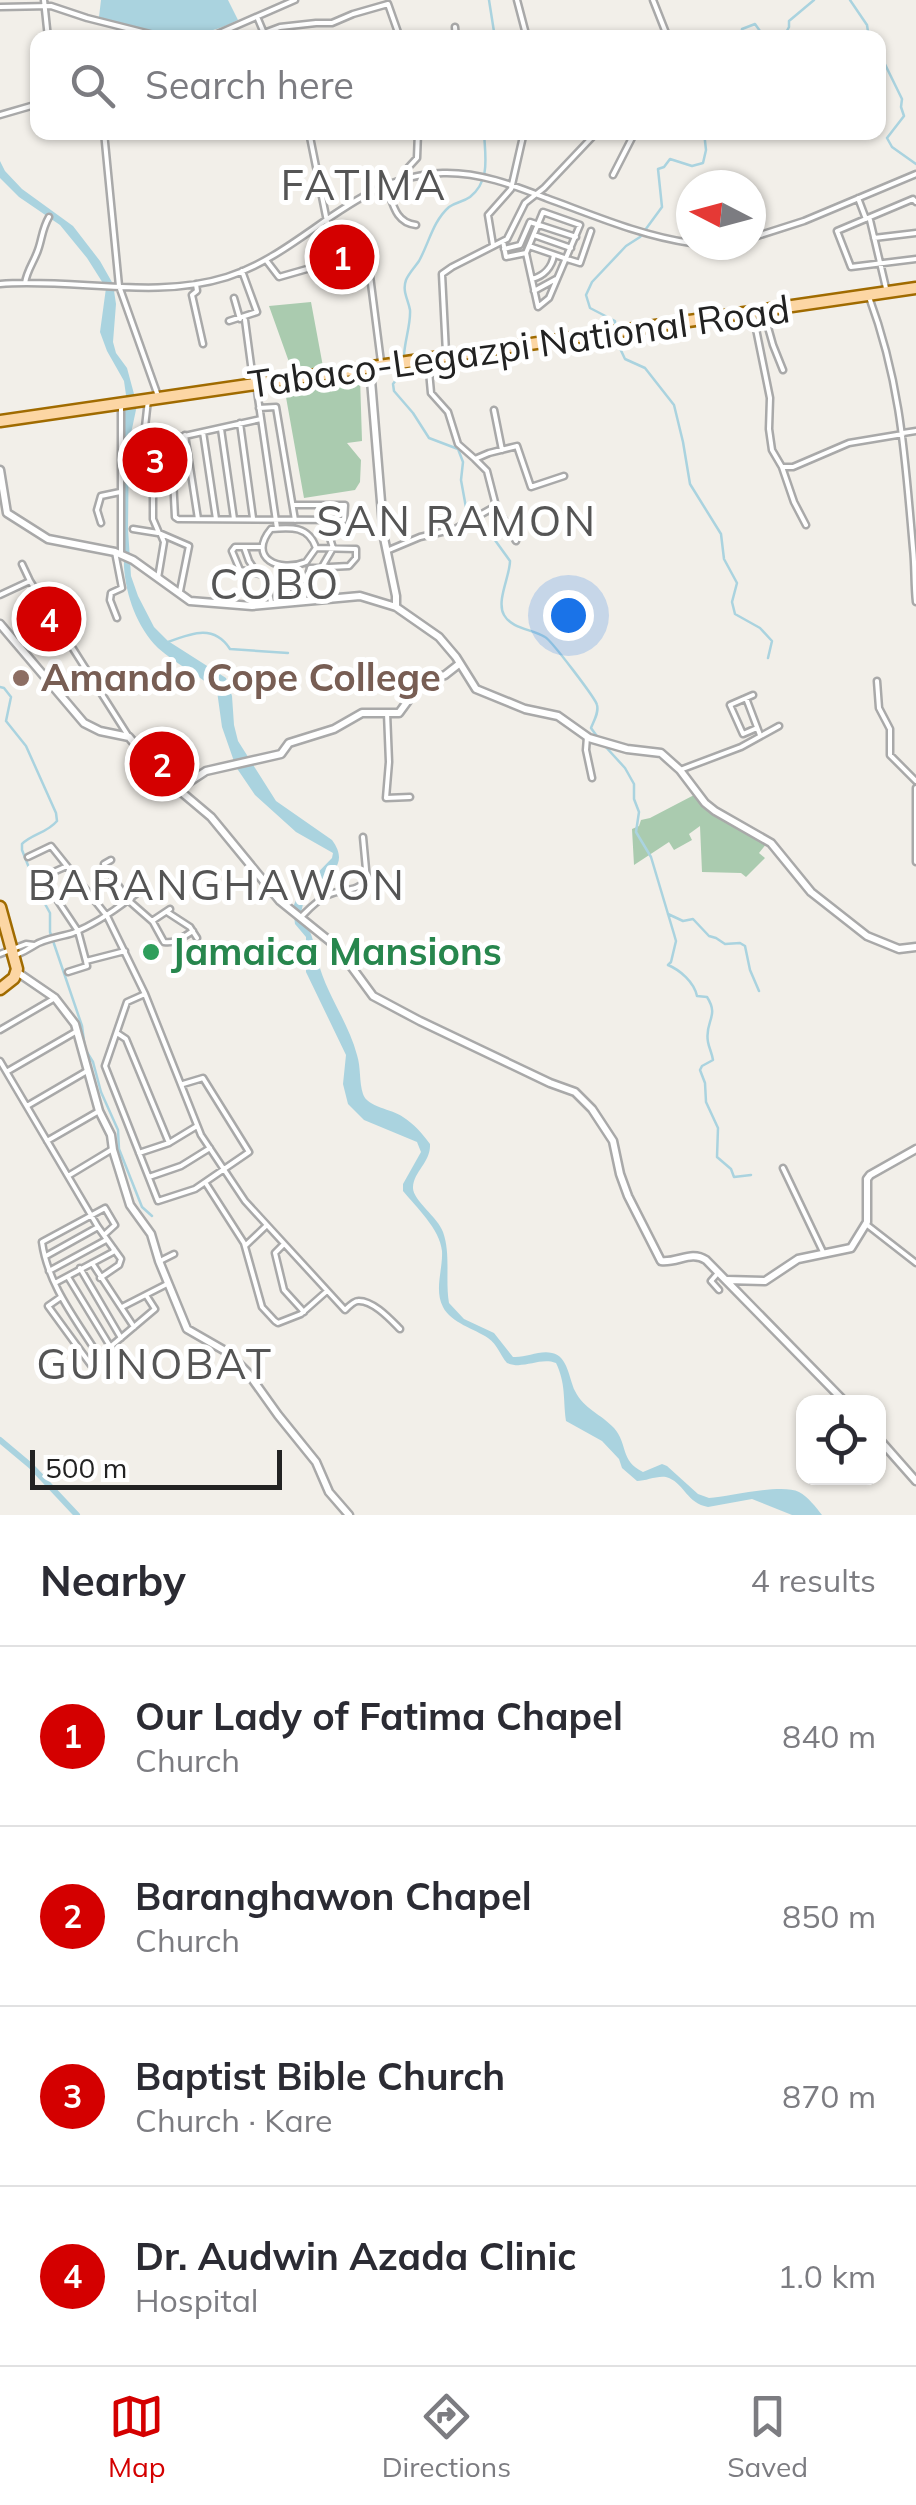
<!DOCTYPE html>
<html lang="en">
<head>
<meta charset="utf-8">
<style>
	:root { --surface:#fff; --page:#f7f7f7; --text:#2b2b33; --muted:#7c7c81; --line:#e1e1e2; --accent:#d40000 }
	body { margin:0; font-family:Mulish,sans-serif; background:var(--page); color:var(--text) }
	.controls { position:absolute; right:30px; bottom:30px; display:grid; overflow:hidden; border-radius:20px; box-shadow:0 2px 8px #0004 }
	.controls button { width:90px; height:90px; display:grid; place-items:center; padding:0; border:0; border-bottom:2px solid var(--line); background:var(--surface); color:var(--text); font:50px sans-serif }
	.compass { position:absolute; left:676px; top:170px; width:90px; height:90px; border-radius:50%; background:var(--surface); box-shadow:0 2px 8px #0004; rotate:276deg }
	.scale { position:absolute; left:30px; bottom:25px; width:252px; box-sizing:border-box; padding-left:10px; border:5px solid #222; border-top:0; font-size:28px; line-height:35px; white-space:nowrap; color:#222; -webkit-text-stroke:8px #fff; paint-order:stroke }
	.you { position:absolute; left:568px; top:615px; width:35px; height:35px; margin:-25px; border:8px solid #fff; border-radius:50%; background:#1a73e8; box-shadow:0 0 0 15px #1a73e833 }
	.badge { display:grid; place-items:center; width:65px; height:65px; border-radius:50%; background:var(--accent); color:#fff; font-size:32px; font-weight:700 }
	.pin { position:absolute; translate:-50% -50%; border:5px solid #fff; box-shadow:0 2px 10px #0006 }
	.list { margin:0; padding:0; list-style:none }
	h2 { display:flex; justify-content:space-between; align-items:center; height:130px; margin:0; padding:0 40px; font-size:42px }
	h2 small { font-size:32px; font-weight:400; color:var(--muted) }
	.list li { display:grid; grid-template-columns:65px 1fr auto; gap:30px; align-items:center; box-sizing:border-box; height:180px; padding:0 40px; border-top:2px solid var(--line) }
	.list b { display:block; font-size:38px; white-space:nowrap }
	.list p { margin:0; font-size:32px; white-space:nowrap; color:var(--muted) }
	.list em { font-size:32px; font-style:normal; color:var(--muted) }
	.icon { flex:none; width:55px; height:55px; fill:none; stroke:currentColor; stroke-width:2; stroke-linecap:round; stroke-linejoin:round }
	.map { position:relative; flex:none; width:916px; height:1515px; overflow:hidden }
	.search { position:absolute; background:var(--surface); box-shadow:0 2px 8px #0004; left:30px; right:30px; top:30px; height:110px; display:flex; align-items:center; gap:25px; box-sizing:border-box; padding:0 35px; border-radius:20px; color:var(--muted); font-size:38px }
	.sheet { height:850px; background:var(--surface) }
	nav { display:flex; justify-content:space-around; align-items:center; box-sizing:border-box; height:140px; border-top:2px solid var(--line); background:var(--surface); font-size:28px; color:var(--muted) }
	nav a { display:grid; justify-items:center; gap:5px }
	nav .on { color:var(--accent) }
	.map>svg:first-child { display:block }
	.cemetery { fill:#aacbaf }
	.water { fill:#aad3df }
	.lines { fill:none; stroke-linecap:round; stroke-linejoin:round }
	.stream { stroke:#aad3df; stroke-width:2.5 }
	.river { stroke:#aad3df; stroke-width:6 }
	.minor-casing { stroke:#a9a9a9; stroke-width:9 }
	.tertiary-casing { stroke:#a9a9a9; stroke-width:11 }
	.primary-casing { stroke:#a06b00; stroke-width:15 }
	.minor { stroke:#fff; stroke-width:4 }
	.tertiary { stroke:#fff; stroke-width:6 }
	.primary { stroke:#fcd6a4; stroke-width:10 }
	.education-dot { fill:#8d6e63; stroke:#fff; stroke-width:4 }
	.leisure-dot { fill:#2e9e5b; stroke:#fff; stroke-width:4 }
	.labels { text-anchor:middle; stroke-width:10; stroke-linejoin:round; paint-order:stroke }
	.street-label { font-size:38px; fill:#222; stroke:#fff }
	.education-label { font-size:38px; font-weight:bold; fill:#785e54; stroke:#fff; text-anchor:start }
	.leisure-label { font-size:38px; font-weight:bold; fill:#27864d; stroke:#fff; text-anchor:start }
	.quarter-label { font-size:42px; letter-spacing:2.5px; fill:#555; stroke:#fff }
</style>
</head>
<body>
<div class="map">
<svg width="916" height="1515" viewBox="0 0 916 1515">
	<rect width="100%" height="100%" fill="#f2efe9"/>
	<path class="cemetery" d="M311,302l13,70 -30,4 -25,-70z
		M360,377l2,64 -15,2 14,17 -1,22 -5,8 -51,8 -20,-112z
		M696,794l9,11 62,38 -8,10 6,5 -19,19 -5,-4 -39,-1 -2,-46 -11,8 3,6 -18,10 -5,-8 -35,23 -2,-36 7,-3 2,-6 9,-2z"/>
	<path class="water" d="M101,0h127l10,20c-46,25 -91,13 -139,-3z
		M0,161l5,10 17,18 51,37 27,35 13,23 3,20 -3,38 3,11 11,15 10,37 -8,38 -1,86 3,47 7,20 16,31 14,14 58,37 6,18 2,29 4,16 38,60 56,39c23,31 -17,39 -28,62 -2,3 -3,14 -4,17 14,12 13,25 18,42 8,33 30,60 39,94 4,12 2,27 6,39 4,13 29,15 40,23 11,7 19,16 27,27 1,18 -16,27 -17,43 -1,13 25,30 30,45 8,22 2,48 6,71l15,16 30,14 19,24c13,1 26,-7 39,-4 16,3 17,26 23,38 9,18 26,23 39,37 14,16 6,33 29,44l19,-8 5,2 31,28 11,4c21,-1 72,-15 90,-6 9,5 17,15 23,23h-30l-40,-16 -44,8c-21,-4 -23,-22 -39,-29 -9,-4 -22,3 -32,3l-15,-13 -3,-9 -17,-18 -36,-20c-3,-23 0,-37 -10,-58 -17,-6 -32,7 -49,0 -7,-8 -9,-18 -19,-25 -13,-9 -37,-15 -45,-31 -9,-17 0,-38 -1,-56 -2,-22 -26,-44 -39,-60v-7l18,-32 -4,-10 -53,-22 -16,-16 -5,-20 3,-29 -40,-83v-35l-11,-13 -2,-17 7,-16 32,-33 1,-5 -37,-21 -41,-37 -19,-28 -14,-40 -5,-36c-18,-16 -41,-27 -59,-43 -21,-21 -32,-52 -34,-81l-1,-119 3,-53 -2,-14 -17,-30 -7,-19 6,-44 -19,-30 -27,-33 -41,-28 -19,-19z"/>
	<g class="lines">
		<path class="stream" d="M489,0l6,38
			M850,0l17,25 2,13
			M741,38l1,-9 13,-5 10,14
			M783,38l6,-11v-6l25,-21
			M878,50l24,49 -1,8 3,9 -17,22 5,9 24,17
			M615,327v-6l-25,-13 -4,-13 6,-13 34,-36 14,-9 22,-30 -4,-38 6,-2 6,-8 22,7 11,-3 3,-13 -2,-18
			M616,335l1,7 8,17 20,9 29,37 9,37 7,42 31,50 3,25 13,24 -5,19 3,12 25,14 12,13 -4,17
			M404,357c0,-15 7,-32 6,-47 -2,-11 -8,-19 -4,-30 3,-7 9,-13 13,-19 10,-18 14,-40 30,-54 7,-5 14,-5 21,-10 21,-17 15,-41 14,-65
			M404,365v4l-11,15 1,7 19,22 16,25 29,11 5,13 -2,18 8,44 3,4 20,8 18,25c0,15 -14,40 -6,54 8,14 28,14 41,22 6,3 51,62 52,68 2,8 -3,15 -6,23l8,11
			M168,642c24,-9 46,-18 62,7l58,4
			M0,687l4,1 7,9 -5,24 20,25 30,67 1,8c-10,12 -25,13 -35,23v6l17,43 11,20v19l32,94 3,23 8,13 8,30 17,38 1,19 23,58 10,9
			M604,745l21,23 9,16v15l5,13 -3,20 15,25 23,77 2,7 -5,21 -3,3c12,5 26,17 29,31l10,1c13,20 -3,24 1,45 1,6 4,11 5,18l-11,6 -2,4 5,13 1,19 12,26 -1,29 14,12 3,8 17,-2
			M668,914l15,7 10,-2 16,17 7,2 9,6 15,-1 5,3 5,24 9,21"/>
		<path class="river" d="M0,1440l31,26 46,49"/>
		<defs>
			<path id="minor" d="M44,0l4,38
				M517,0l10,38
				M653,0l15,38
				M0,7l51,-1 36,12 79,20
				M258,19l8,19
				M455,27l1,11
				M264,33l16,-6 36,-4h16l21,-9 35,-10 12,34
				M80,36v2
				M208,38l87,-38
				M0,115l38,-11
				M104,132l15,154 38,107
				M646,132h3
				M677,132l1,1
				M613,175l22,-43
				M408,179l-2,-9 11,-12 1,-26
				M386,185c7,18 9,38 30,40
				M858,198l8,21
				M916,202l-3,-3 -76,32 14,36 65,-8
				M870,220l16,68
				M534,235l37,13
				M751,238l53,-17 112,-47
				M874,238l42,-5
				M503,241l3,16 20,-4 12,54 11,-9 31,-73 -37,-13 -17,41
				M493,245l-5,-30 23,-26 13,-57
				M529,246l38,13
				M504,249l16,-4 10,-23 46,15
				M567,259l13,4 11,-32
				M266,260l13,17 56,-16 -26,-129
				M336,261l30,-3 2,2 13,102
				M532,279c12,-3 20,-12 22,-24
				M25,283c2,-13 9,-21 13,-33 4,-11 4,-21 11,-33
				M0,284c75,-6 154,16 227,-7 80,-26 126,-101 216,-104 36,-1 70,12 103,25 47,17 95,38 145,45
				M196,284l1,7 -5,4 11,49
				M534,291l22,-12
				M869,297c32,86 36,161 44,251 2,18 1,36 3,54
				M234,298l6,21
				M764,313l9,32 10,25
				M753,314l17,84 -1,31 3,21 10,17 12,35 12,23
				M245,320l8,60
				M229,321l28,-9 -15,-41
				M446,353l-4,-79 10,-7 55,-28 18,-36 19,-15 53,-56
				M428,360l3,33 17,19 10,32 17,15 14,-6 28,-7 14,41 33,-11
				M256,384l21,144
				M148,400l-5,45 10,32v42l6,14 30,13 -9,45
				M121,404v150
				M259,408l17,-1 19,113
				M494,410l8,40
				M261,419l-90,20 4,78 3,2 166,1 1,-15h-52
				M240,423l13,95
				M221,429l13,90
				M203,432l13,87
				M903,433l13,-2
				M185,435l13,84
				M783,467h10l56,-24 54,-9
				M496,506l20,35
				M101,523l-4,-13 4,-14 19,-4
				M133,529l25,4
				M244,547l5,14 8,12
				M261,547h-26l-3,4 8,19 25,5 6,27
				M389,550l31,-13 35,-8 41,-23 -9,-35 -12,-12
				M115,552l7,36 -11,5 -1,7 7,18
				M22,564l8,17 99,156
				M288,567v35
				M322,567l11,-19 -4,-13
				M158,578l6,-36 -3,-7
				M0,595l30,-14
				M304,601l1,-14 5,-19 39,-2 7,-8v-9l-40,-1 -10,14c-27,11 -59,-4 -35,-33 20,-2 38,-3 45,19
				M877,681l2,27 11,21v26l26,26
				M753,695l-23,10 13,29 14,-6
				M746,698l14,37
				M387,713l2,49 -3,36 24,-1
				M587,737l-1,13 6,28
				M680,770l61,-23 38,-21
				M916,788v74
				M28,857l23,-11 56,70 38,78 56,141 44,66 100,109c3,-3 9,-9 13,-9 15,-1 33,19 42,28
				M42,877l36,54 8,30
				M38,879l29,-13
				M136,894l-8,6 24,21 18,-12
				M167,912l23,15 7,11
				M301,917c8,-8 16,-17 27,-22 14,-7 28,-2 39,-15l-4,-43
				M153,922l11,20c11,2 19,-5 29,-11
				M0,954l26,-10 8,1
				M14,956c10,-4 13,-6 21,-11 11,-7 26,-8 38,-12 20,-8 38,-20 55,-33l-24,-36 7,-4
				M68,972l19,-6 -1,-5 39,-10
				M145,994l-18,8 -22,64 53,135 37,-12 54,-37 -46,-74 -20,6
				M0,1030l55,-32
				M117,1033l9,6 43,104
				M0,1061l98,166 23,32 -2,6 -19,13
				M8,1071l69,-40
				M27,1106l60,-35
				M47,1141l52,-30
				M139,1153l30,-10 28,-17
				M783,1168l41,86
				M68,1176l43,-26
				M149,1177l32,-11 29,-18
				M205,1182l39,61 18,64 13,14 3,2 23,-9 26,-23
				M866,1224l50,39
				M284,1244l-9,9 9,37 20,22
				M245,1246l22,-21
				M46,1256l52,-29
				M160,1261l14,-7
				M92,1263l42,64
				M80,1268l41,70
				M49,1271l57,-31
				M718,1273l-7,8 8,9
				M68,1277l42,69
				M55,1283l58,-31 1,-3
				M61,1297l-13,9 43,59 5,-2 14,-16 45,-38 -9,-14
				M122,1307l45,-23
				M100,1358c-22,-36 -52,-72 -58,-116l63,-34 10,17 -11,10"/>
			<path id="tertiary" d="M370,368l14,170 12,58v11
				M0,470l7,43 41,26 67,13 18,8 57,41 62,5 108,-10 36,11 43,30 17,20 20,32 49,20 33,7 31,22 38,11 34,4 19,17 25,33 10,8 56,32 40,49 56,44 32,13 17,-2
				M0,624l84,99 16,8 29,6 31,37 51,43 69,84 57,46 36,49 47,25 130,62 25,9 17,17 21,32 7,33 8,22 33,65c17,2 30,-11 45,-1l139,142
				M177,790l29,-19 75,-17 8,-11 45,-14 28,-16h37l22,-30 24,-8 14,-11
				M17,972l38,26 20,26 24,87 12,24 2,15 17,55 21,29 8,27 28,68 40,23 21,21 30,42 38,47 13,30 20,23
				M727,1280l38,1 33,-22 53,-11 16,-26v-43l3,-4 46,-26
				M878,1438l38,43"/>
			<path id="primary" d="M0,421l916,-133
				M0,907l17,62 -3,9 -14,11"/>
		</defs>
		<use href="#minor" class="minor-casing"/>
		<use href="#tertiary" class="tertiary-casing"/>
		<use href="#primary" class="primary-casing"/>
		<use href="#minor" class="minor"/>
		<use href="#tertiary" class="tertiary"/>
		<use href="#primary" class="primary"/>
	</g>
	<circle class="education-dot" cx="21" cy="678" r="10"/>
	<circle class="leisure-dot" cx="151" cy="952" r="10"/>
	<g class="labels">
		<g class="street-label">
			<text transform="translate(519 347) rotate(-8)" y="13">Tabaco-Legazpi National Road</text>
		</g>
		<g class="education-label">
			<text x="41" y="691">Amando Cope College</text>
		</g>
		<g class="leisure-label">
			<text x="171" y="965">Jamaica Mansions</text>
		</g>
		<g class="quarter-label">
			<text x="364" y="200">FATIMA</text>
			<text x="457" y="536">SAN RAMON</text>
			<text x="275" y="599">COBO</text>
			<text x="217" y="900">BARANGHAWON</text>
			<text x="155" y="1379">GUINOBAT</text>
		</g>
	</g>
</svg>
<div class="controls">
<button><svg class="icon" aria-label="locate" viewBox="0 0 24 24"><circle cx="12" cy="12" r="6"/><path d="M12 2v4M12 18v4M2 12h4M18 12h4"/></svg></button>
</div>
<svg class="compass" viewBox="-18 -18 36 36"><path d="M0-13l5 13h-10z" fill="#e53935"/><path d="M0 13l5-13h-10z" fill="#7c7c81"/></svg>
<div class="scale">500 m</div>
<div class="you"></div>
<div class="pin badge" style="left:342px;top:257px">1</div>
<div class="pin badge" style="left:162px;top:764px">2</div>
<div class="pin badge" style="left:155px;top:460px">3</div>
<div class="pin badge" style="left:49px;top:619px">4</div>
<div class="search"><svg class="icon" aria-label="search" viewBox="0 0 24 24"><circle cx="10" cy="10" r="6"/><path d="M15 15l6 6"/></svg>Search here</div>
</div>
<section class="sheet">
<h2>Nearby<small>4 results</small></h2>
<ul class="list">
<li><span class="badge">1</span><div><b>Our Lady of Fatima Chapel</b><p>Church</p></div><em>840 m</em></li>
<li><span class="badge">2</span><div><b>Baranghawon Chapel</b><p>Church</p></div><em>850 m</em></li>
<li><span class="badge">3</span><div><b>Baptist Bible Church</b><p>Church · Kare</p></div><em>870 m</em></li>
<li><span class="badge">4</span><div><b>Dr. Audwin Azada Clinic</b><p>Hospital</p></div><em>1.0 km</em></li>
</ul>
</section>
<nav>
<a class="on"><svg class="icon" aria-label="map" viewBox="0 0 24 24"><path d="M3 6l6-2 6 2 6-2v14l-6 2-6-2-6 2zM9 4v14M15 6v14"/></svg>Map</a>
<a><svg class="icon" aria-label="directions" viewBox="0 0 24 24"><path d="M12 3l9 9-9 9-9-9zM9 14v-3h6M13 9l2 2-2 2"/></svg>Directions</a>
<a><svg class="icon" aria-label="saved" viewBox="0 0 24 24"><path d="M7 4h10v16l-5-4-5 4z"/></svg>Saved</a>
</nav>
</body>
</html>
